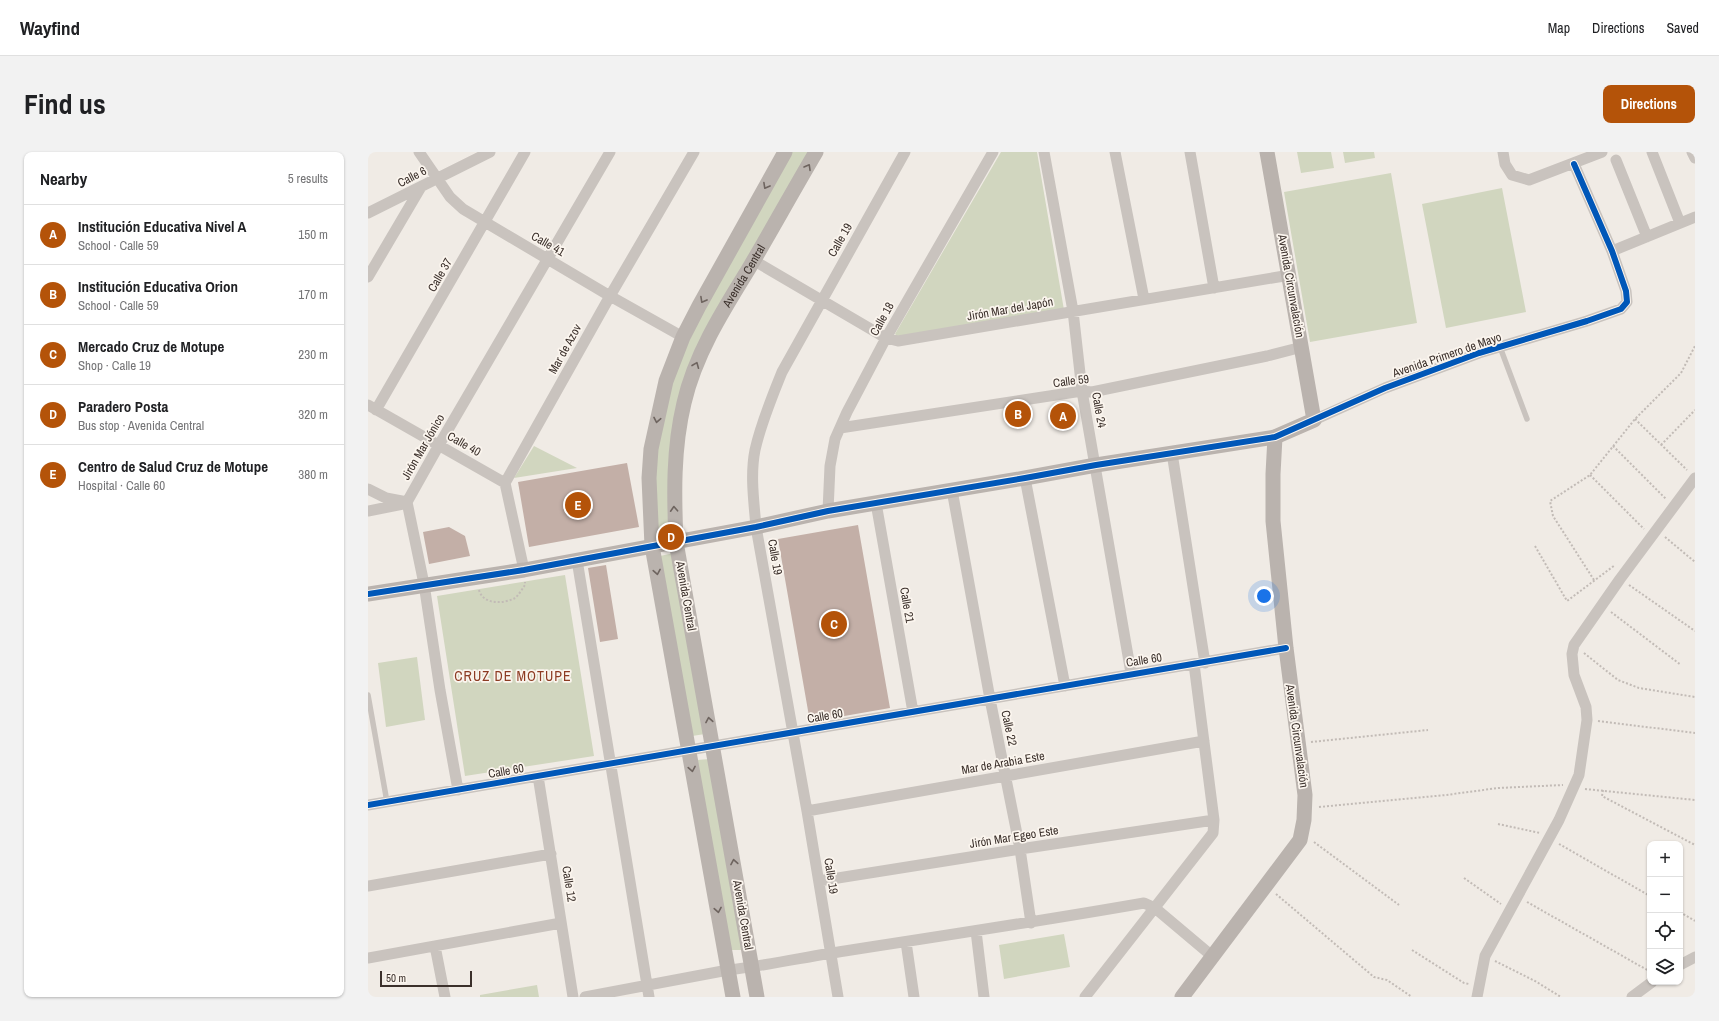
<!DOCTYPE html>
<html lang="en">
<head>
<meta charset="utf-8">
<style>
	:root { --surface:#fff; --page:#f2f2f2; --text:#202124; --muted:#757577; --line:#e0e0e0; --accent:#b45309 }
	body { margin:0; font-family:"Archivo Narrow",sans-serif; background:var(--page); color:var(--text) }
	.controls { position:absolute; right:12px; bottom:12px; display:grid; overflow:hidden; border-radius:8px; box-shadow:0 1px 3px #0004 }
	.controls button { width:36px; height:36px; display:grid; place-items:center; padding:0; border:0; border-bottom:1px solid var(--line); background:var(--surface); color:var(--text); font:20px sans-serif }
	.scale { position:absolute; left:12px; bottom:10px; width:92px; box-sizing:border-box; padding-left:4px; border:2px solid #3b302b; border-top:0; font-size:11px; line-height:14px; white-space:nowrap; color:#3b302b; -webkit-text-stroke:3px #fbf5ee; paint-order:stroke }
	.you { position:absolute; left:896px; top:444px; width:14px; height:14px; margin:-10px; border:3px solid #fff; border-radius:50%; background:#1a73e8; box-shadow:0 0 0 6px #1a73e833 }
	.badge { display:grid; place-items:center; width:26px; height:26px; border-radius:50%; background:var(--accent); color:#fff; font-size:13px; font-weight:700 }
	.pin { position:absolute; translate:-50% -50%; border:2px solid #fff; box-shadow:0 1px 4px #0006 }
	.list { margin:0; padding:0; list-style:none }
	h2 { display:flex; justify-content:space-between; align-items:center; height:52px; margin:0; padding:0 16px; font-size:17px }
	h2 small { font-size:13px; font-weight:400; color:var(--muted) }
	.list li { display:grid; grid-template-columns:26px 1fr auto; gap:12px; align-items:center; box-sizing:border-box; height:60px; padding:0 16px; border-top:1px solid var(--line) }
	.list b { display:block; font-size:15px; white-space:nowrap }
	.list p { margin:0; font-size:13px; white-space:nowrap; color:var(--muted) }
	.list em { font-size:13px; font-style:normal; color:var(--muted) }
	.icon { flex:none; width:22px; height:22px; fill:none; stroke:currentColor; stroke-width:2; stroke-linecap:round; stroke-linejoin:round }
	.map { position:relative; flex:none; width:1327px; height:845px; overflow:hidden; border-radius:8px }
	header { display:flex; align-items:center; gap:24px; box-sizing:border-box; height:56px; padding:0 20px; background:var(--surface); border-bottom:1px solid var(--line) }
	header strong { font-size:19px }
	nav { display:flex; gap:22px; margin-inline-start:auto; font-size:14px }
	.intro { display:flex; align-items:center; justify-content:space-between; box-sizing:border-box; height:96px; padding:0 24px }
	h1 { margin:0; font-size:28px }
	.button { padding:10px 18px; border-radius:8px; background:var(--accent); color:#fff; font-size:14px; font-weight:700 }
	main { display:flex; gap:24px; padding:0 24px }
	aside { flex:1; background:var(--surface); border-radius:8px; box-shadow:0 1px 3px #0004 }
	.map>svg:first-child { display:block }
	.green { fill:#d1d6bf }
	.building { fill:#c3afa7 }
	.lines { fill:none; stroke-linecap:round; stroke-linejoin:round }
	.path { stroke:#c2bbb6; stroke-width:2; stroke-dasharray:2 2; stroke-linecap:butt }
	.lane { stroke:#c9c3be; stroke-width:5.5 }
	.street { stroke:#c9c3be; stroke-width:11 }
	.secondary { stroke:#bab3ae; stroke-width:15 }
	.cycleway-casing { stroke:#fbf5ee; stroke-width:8 }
	.cycleway { stroke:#0057b8; stroke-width:6 }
	.oneway { stroke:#6e645f }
	.labels { text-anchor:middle; stroke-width:3.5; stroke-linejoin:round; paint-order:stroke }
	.street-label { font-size:12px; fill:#3b302b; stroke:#fbf5ee }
	.quarter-label { font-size:14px; letter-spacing:1px; fill:#8c3b22; stroke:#fbf5ee }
</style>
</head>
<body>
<header>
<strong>Wayfind</strong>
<nav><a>Map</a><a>Directions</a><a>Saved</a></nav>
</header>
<div class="intro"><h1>Find us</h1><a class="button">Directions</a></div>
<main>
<aside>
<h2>Nearby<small>5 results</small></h2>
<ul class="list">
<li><span class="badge">A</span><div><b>Institución Educativa Nivel A</b><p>School · Calle 59</p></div><em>150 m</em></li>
<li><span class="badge">B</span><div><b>Institución Educativa Orion</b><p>School · Calle 59</p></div><em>170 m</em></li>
<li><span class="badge">C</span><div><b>Mercado Cruz de Motupe</b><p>Shop · Calle 19</p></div><em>230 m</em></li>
<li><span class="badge">D</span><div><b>Paradero Posta</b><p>Bus stop · Avenida Central</p></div><em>320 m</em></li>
<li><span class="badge">E</span><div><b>Centro de Salud Cruz de Motupe</b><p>Hospital · Calle 60</p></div><em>380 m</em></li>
</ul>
</aside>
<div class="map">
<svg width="1327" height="845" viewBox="0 0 1327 845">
	<rect width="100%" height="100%" fill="#f0ebe5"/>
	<path class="green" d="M423,0h19l-123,227 -14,148 -16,3 -2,-83 24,-91z
		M633,0h36l27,158 -166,27 -3,-3z
		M929,0h34l3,16 -33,5z
		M975,0h31l1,6 -30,5z
		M1023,21l26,150 -107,19 -26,-150z
		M1134,36l24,124 -80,16 -24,-124z
		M166,294l43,22 -63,10z
		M306,401l31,181 -13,2 -32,-180z
		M197,423l29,181 -129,20 -28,-180z
		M49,505l8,63 -39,7 -8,-64z
		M342,607l33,191h-13l-33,-190z
		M696,782l6,33 -66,12 -5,-34z
		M169,833l2,12h-59v-2z"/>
	<path class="building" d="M259,311l12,64 -110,20 -11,-65z
		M490,373l32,183 -80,14 -32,-183z
		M81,375l16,9 5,20 -41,8 -6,-32z
		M238,413l12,74 -18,3 -12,-74z"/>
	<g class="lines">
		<path class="path" d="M1267,267l52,51
			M1293,293l34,-35
			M1245,294l53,53
			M1222,323l54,54
			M1297,385l30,25
			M1167,394l32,55 48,-36
			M1226,428l-41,-64 -3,-15 40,-26 45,-56 46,-46 14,-27
			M1261,433l66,46
			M111,438c4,15 25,14 36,8 4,-3 7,-9 10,-13v-3
			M1243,460l70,53
			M1216,501l34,27 21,8 56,9
			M1230,569l97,12
			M943,590l117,-12
			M1217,637l110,11
			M1235,638l-1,6 93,49
			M951,655l127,-12 52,-7 65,-3
			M1130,672l42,9
			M946,690l85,63
			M1191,692l91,52
			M1096,726l37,26
			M908,742l98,83 13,3 25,17
			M1159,750l122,69
			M1312,760l15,9
			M1044,798l52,33 5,1
			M1127,809l40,20 26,16"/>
		<path class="lane" d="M1132,195l27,72
			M0,543l19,107"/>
		<path class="street" d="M51,0l31,45 13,12 147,87 73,41
			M676,0l29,159 9,80 49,282
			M747,0l29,147
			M822,0l24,136
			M1135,0l2,12 7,11 17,5 73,-28
			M1284,0l28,71
			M1324,0l3,6
			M1248,8l31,77
			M0,61l122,-61
			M1244,99l83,-34
			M385,108l133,78 12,3 392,-66
			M0,125l53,-90
			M0,253l137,78
			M8,258l149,-258
			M946,268l71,-32 94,-35 108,-32 34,-12 6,-7 -1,-11 -14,-40 -38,-87
			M472,276l242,-37 10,1 175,-36 35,-9
			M804,301l33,210
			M657,326l40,208
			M0,337l18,9 21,4
			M584,338l38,209 30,150 11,74
			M508,351l37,209
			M0,359l35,-7
			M460,359l2,-45 5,-27 12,-27 39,-74 107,-186
			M209,408l72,437
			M156,418l-19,-87 105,-187 84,-144
			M170,624l35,221
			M90,638l-18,-100 -16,-106 -17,-82 32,-57 171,-293
			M0,653l918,-157
			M439,659l397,-70
			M451,729l201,-32 194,-29
			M0,734l183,-32
			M608,779l8,66
			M538,790l8,55
			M67,794l10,51
			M0,806l193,-35
			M1312,813l15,-8
			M217,845l143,-27c42,-5 82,-14 123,-20 98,-15 196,-30 293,-47l11,5 57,48
			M470,845l-31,-186 -51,-284c-2,-25 -6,-52 -1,-77 6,-27 17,-53 27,-78l123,-220
			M717,845l128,-164 1,-13 -20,-156
			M1109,845l8,-41 74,-136 20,-45 8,-55 -1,-13 -12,-32 -2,-21 2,-9 46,-66 75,-101
			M1264,845l20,-15"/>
		<g class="secondary">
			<path d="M0,442l156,-24 232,-43 72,-16 197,-33 71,-13 179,-28 39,-17 -47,-268"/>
			<path d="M365,845l-81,-451 -3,-68 2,-29 15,-68 17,-44 16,-31 86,-154"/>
			<path id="s1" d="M389,845l-81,-455c-2,-47 -3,-93 8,-139 11,-48 38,-91 64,-133 23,-39 45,-79 68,-118"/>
			<path d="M814,845l118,-157 4,-20 1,-25 -19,-147 -13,-127v-47l2,-37"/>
		</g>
		<defs>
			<path id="cycleway" d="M0,442l156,-24 232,-43 72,-16 197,-33 71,-13 179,-28 110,-49 94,-35 108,-32 34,-12 6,-7 -1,-11 -14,-40 -38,-87
				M0,653l918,-157"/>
		</defs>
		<use href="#cycleway" class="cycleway-casing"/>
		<use href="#cycleway" class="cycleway"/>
	</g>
	<defs><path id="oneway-chevron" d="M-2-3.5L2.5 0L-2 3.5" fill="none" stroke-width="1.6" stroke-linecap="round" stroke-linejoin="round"/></defs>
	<g class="oneway">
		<use href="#oneway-chevron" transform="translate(440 15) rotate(-60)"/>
		<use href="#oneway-chevron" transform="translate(398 34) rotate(119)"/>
		<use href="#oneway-chevron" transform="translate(335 148) rotate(119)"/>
		<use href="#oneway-chevron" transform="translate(328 213) rotate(-68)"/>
		<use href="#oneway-chevron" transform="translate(289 268) rotate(101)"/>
		<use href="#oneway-chevron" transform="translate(306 357) rotate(-93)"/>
		<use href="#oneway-chevron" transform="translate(289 420) rotate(80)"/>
		<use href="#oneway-chevron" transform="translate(341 568) rotate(-100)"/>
		<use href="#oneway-chevron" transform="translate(324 617) rotate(80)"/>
		<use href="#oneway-chevron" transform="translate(366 710) rotate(-100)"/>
		<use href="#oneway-chevron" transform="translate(350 758) rotate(80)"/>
	</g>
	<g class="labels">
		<g class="street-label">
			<text transform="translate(44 25) rotate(-27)" y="4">Calle 6</text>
			<text transform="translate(472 88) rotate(-60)" y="4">Calle 19</text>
			<text transform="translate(180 92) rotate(30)" y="4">Calle 41</text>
			<text transform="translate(72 123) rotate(-60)" y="4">Calle 37</text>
			<text dy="4" stroke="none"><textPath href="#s1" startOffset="743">Avenida Central</textPath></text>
			<text transform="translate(923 134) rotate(80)" y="4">Avenida Circunvalación</text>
			<text transform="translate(642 157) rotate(-10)" y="4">Jirón Mar del Japón</text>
			<text transform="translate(514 167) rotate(-61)" y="4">Calle 18</text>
			<text transform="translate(197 197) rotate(-61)" y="4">Mar de Azov</text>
			<text transform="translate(1079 203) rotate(-19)" y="4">Avenida Primero de Mayo</text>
			<text transform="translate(703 229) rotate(-7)" y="4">Calle 59</text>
			<text transform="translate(731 258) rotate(80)" y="4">Calle 24</text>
			<text transform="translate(96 292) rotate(30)" y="4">Calle 40</text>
			<text transform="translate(55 295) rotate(-60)" y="4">Jirón Mar Jónico</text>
			<text transform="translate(407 405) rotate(80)" y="4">Calle 19</text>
			<text transform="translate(318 444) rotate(80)" y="4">Avenida Central</text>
			<text transform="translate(539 453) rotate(80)" y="4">Calle 21</text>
			<text transform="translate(776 508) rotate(-9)" y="4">Calle 60</text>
			<text transform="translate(457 564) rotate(-10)" y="4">Calle 60</text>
			<text transform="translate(641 576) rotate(78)" y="4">Calle 22</text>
			<text transform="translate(929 584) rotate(82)" y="4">Avenida Circunvalación</text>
			<text transform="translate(635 611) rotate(-10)" y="4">Mar de Arabia Este</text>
			<text transform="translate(138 619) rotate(-10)" y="4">Calle 60</text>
			<text transform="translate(646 685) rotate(-9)" y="4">Jirón Mar Egeo Este</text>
			<text transform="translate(463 724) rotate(81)" y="4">Calle 19</text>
			<text transform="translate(201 732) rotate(81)" y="4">Calle 12</text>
			<text transform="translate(375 763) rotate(80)" y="4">Avenida Central</text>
		</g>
		<g class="quarter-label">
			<text x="145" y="529">CRUZ DE MOTUPE</text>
		</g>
	</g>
</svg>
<div class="controls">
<button>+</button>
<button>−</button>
<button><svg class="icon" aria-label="locate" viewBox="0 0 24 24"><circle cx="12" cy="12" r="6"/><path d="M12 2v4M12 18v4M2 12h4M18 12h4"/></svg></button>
<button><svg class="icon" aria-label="layers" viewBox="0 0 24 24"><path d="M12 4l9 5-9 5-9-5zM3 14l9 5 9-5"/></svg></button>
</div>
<div class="scale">50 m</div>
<div class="you"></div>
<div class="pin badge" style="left:695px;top:264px">A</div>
<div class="pin badge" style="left:650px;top:262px">B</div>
<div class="pin badge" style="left:466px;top:472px">C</div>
<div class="pin badge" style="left:303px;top:385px">D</div>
<div class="pin badge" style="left:210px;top:353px">E</div>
</div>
</main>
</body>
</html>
